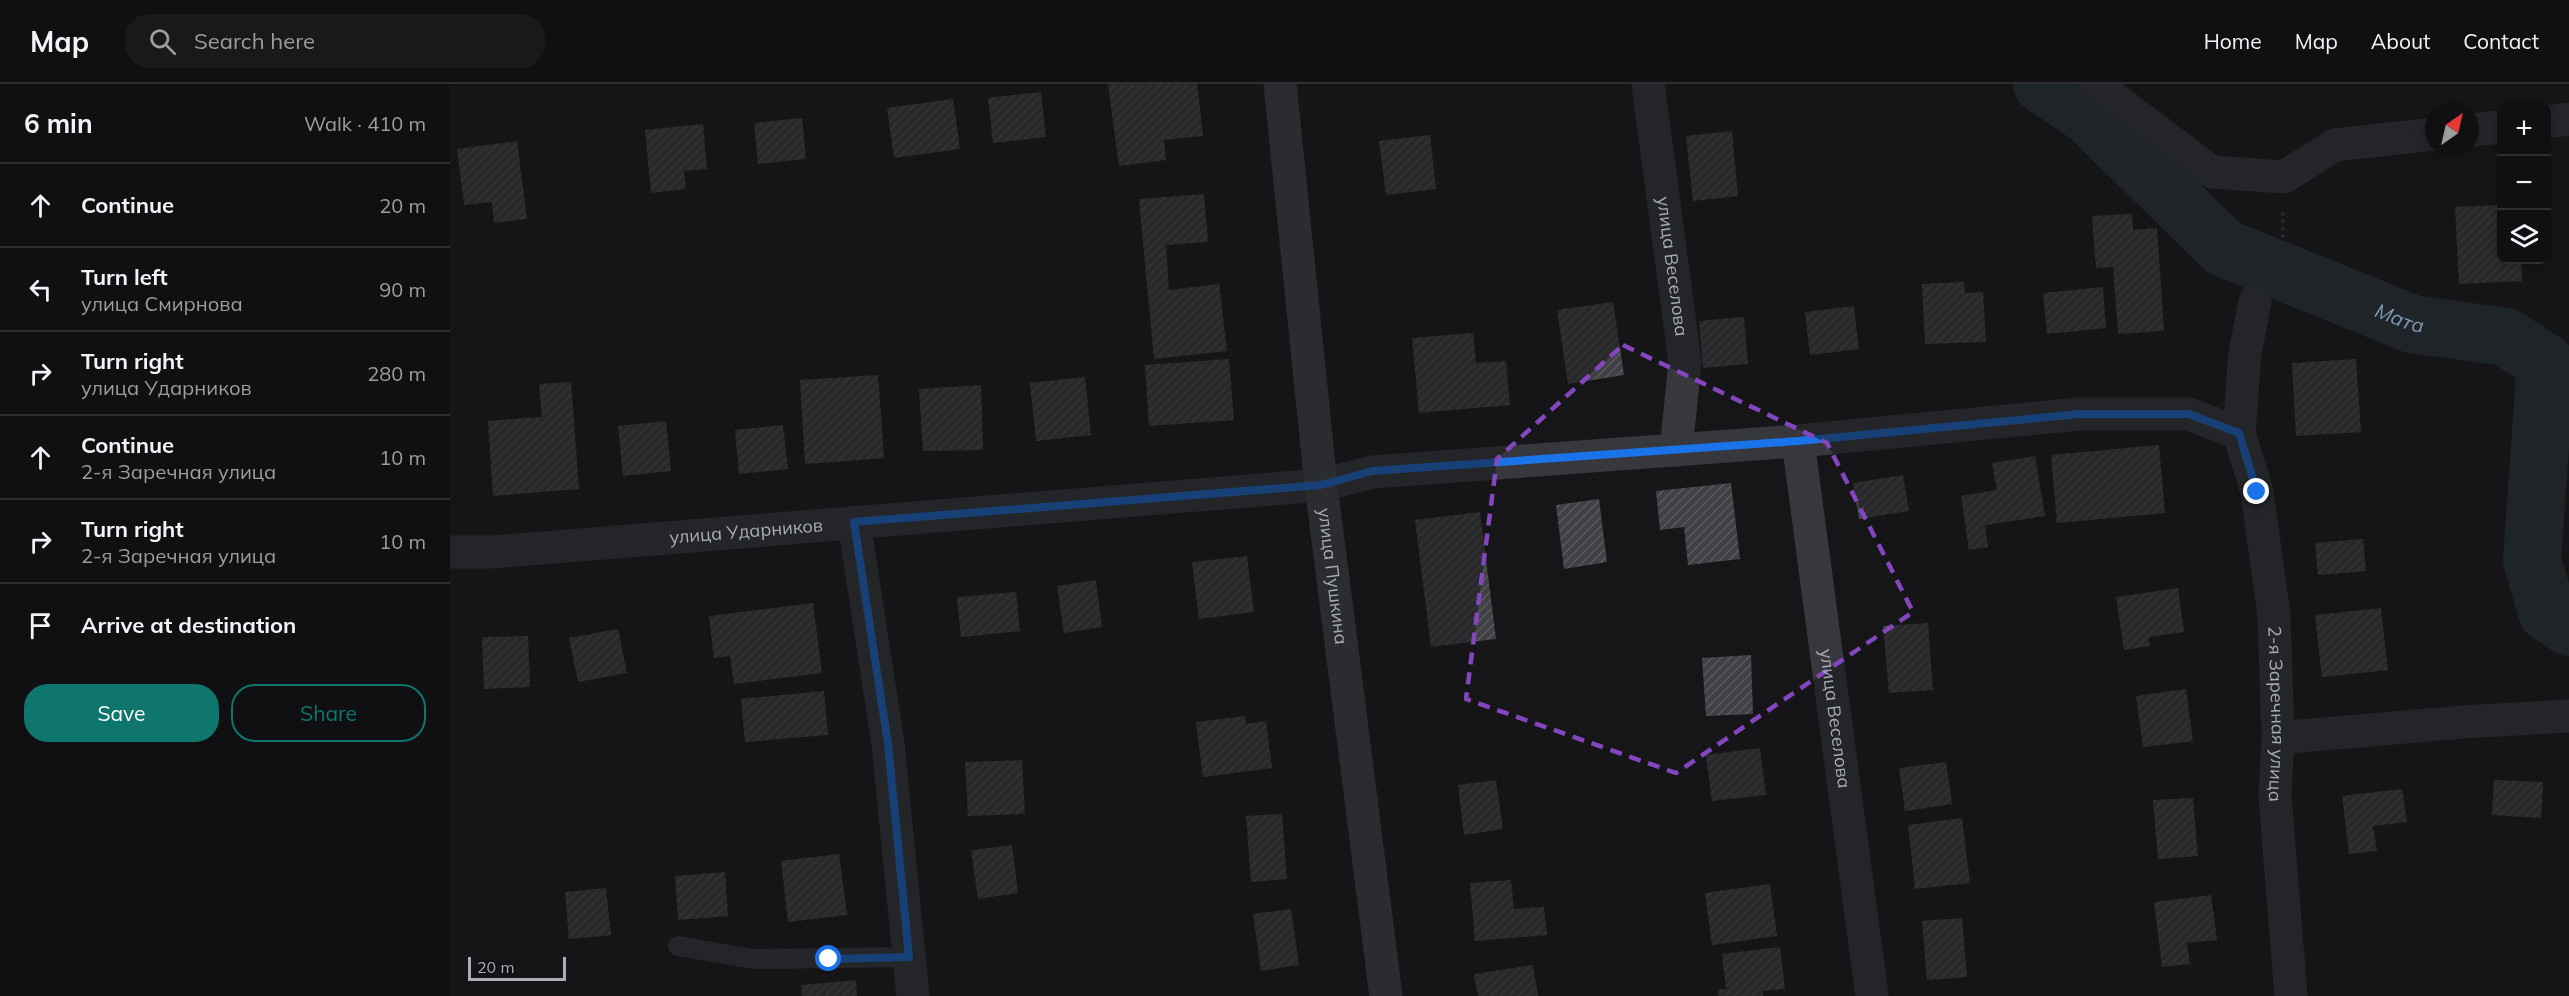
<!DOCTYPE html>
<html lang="en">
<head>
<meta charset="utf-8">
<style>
	:root { --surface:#101012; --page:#19191b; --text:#f1f3f6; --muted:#9c9d9f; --line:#303032; --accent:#0f766e }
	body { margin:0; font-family:Mulish,sans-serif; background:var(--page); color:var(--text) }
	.controls { position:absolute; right:18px; top:18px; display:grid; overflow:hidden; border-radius:12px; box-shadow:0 3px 9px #0003 }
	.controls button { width:54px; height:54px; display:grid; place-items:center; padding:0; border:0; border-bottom:2px solid var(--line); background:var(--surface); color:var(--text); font:30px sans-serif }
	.compass { position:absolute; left:1975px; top:18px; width:54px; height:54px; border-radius:50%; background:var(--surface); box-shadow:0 3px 9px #0003; rotate:34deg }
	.scale { position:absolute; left:18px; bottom:15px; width:98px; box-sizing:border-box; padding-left:6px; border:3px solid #a8adb8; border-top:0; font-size:16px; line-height:21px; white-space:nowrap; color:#a8adb8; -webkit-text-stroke:4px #111113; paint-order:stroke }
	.stop { position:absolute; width:18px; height:18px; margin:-14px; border:4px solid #1a73e8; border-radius:50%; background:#fff }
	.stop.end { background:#1a73e8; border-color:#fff; box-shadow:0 2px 6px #0008 }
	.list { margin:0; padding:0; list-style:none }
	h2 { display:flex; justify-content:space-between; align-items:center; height:78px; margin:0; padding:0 24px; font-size:26px }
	h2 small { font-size:20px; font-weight:400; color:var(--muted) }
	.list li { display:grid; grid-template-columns:39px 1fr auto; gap:18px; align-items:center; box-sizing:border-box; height:84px; padding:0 24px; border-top:2px solid var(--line) }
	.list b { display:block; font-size:22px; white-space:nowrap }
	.list p { margin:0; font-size:20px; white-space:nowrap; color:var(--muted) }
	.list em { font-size:20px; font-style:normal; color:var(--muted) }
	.actions { display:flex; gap:12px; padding:18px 24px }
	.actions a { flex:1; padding:14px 0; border:2px solid var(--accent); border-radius:24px; text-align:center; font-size:21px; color:var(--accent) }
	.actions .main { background:var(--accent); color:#fff }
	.icon { flex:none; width:33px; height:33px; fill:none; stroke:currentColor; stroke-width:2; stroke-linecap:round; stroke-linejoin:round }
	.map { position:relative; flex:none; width:2119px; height:912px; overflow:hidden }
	header { display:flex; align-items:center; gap:36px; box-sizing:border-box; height:84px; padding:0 30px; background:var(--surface); border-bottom:2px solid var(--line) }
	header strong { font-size:28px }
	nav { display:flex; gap:33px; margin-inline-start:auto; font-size:21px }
	.search { width:420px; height:54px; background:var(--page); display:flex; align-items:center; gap:15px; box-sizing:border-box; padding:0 21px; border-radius:24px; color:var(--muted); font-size:22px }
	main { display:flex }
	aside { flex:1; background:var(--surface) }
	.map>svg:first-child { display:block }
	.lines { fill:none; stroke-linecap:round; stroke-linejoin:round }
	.river { stroke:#2c353c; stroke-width:58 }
	.building { fill:url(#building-hatch) }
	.path { stroke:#3d3f44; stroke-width:4; stroke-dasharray:3 4.5; stroke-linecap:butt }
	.lane { stroke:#37383d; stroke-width:20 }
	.street { stroke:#37383d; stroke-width:33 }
	.secondary { stroke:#45474d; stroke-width:33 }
	.route { stroke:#1a73e8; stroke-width:8 }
	.marked { fill:none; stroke:#8446be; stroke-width:4.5; stroke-dasharray:12 8; stroke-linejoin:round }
	.labels { text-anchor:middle; stroke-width:6; stroke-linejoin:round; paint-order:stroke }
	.street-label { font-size:18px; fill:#a8adb8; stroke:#111113 }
	.water-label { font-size:20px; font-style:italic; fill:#7f9bb3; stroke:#111113 }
</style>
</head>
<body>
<header>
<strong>Map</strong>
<div class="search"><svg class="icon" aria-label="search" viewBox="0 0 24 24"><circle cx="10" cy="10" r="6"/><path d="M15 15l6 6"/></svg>Search here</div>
<nav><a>Home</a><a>Map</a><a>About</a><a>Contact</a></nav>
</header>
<main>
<aside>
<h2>6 min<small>Walk · 410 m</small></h2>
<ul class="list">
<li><svg class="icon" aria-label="ahead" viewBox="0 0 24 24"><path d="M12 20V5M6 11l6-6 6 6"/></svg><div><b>Continue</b></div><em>20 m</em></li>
<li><svg class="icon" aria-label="left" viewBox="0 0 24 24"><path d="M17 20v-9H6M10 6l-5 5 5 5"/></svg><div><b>Turn left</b><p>улица Смирнова</p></div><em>90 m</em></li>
<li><svg class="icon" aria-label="right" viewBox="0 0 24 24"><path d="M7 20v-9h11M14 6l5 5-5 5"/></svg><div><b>Turn right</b><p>улица Ударников</p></div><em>280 m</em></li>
<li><svg class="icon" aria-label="ahead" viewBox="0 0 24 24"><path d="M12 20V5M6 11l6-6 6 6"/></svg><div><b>Continue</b><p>2-я Заречная улица</p></div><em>10 m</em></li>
<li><svg class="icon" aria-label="right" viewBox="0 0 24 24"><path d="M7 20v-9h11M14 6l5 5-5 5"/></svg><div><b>Turn right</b><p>2-я Заречная улица</p></div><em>10 m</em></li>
<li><svg class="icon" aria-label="arrive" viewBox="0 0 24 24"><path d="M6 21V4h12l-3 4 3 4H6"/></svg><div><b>Arrive at destination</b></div></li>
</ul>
<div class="actions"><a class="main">Save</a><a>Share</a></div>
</aside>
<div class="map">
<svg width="2119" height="912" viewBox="0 0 2119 912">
	<defs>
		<pattern id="building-hatch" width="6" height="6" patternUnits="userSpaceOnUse" patternTransform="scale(1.5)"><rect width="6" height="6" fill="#404145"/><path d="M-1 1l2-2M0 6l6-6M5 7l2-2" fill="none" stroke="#595a5e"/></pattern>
	</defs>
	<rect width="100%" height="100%" fill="#161618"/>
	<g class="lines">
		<path class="river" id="s1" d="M1592,0l47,32 135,132 188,76 94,13 40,26 -14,197 15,52 22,15"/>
	</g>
	<path class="building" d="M658,0h89l6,52 -39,4 2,20 -47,6z
		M591,8l5,45 -53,6 -5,-45z
		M503,15l7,50 -66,9 -7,-50z
		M352,34l4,41 -48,5 -4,-41z
		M253,40l4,45 -23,2 2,18 -35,4 -6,-63z
		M1282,47l6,65 -45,5 -7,-65z
		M980,51l6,54 -50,6 -7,-54z
		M67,57l10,78 -33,4 -2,-21 -28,3 -7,-56z
		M754,110l4,48 -42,3 3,45 50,-6 8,67 -73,8 -15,-160z
		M2052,121v55h19l1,21 -63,3 -4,-77z
		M1682,130l1,16 24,-2 7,103 -46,3 -5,-67 -17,1 -4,-52z
		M1514,198l1,11 18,-1 3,50 -61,2 -3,-60z
		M1653,203l3,41 -59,6 -4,-41z
		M1163,218l11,73 -56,9 -11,-74z
		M1404,222l5,43 -49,6 -5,-43z
		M1294,233l4,47 -45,4 -4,-47z
		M1023,249l3,30 30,-2 4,44 -91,8 -7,-75z
		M779,275l5,61 -85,6 -4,-61z
		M1906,275l5,73 -65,4 -4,-73z
		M428,291l6,83 -79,6 -5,-84z
		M635,293l6,58 -55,6 -6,-58z
		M121,298l8,107 -86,7 -5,-75 54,-4 -3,-33z
		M531,301l2,65 -60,1 -4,-62z
		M216,337l5,50 -48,5 -5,-50z
		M333,341l5,44 -49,5 -4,-44z
		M1709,361l6,68 -108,10 -6,-68z
		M1585,372l10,60 -60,9 3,22 -19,3 -8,-54 36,-6 -5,-27z
		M1453,391l6,36 -50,8 -6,-36z
		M1281,399l9,76 -52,6 -4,-38 -24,3 -4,-39z
		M1149,415l8,63 -43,7 -8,-64z
		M1030,428l16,127 -65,8 -16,-127z
		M1913,455l3,32 -48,4 -3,-32z
		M797,472l7,56 -55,7 -7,-57z
		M646,496l6,47 -38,6 -7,-47z
		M1728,504l6,44 -35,5 1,9 -26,4 -8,-53z
		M566,508l4,39 -59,6 -4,-40z
		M363,519l9,70 -88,11 -4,-28 -16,2 -5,-42z
		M1931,524l7,62 -66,7 -7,-62z
		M1478,539l5,67 -44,3 -6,-67z
		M168,545l9,44 -49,9 -9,-44z
		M78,552l2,51 -46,2 -2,-52z
		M1301,571l2,59 -47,2 -4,-58z
		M1736,605l7,52 -50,6 -7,-51z
		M374,607l4,44 -83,7 -4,-43z
		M795,632l1,8 20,-3 6,47 -69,9 -7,-55z
		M1310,664l6,47 -54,6 -6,-46z
		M572,676l3,54 -57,2 -3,-54z
		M1496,678l6,42 -47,7 -6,-43z
		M1046,696l7,49 -39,6 -6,-50z
		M2044,696l49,2 -2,36 -49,-3z
		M1952,705l5,33 -34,4 4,25 -28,3 -7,-58z
		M1743,714l5,58 -40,3 -5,-59z
		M832,730l5,65 -36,3 -5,-66z
		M1512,734l8,65 -55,6 -7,-64z
		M562,761l6,48 -40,6 -7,-49z
		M389,770l8,61 -59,7 -7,-61z
		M275,788l3,44 -50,4 -3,-44z
		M1061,796l3,29 30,-2 3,28 -72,6 -5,-58z
		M1320,800l7,52 -65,9 -7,-52z
		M156,804l5,47 -42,4 -4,-47z
		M1761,811l6,45 -30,3 3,21 -28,3 -8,-65z
		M841,825l8,56 -38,6 -8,-57z
		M1512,834l5,59 -40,3 -5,-59z
		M1330,863l5,42 -22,2v5h-44l-1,-7h8l-4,-35z
		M1083,881l5,31h-60l-4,-22z
		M406,896l1,16h-55l-1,-11z"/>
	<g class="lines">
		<path class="path" d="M1818,188l15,-33v-31"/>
		<path class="lane" d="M228,862l75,13 156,-2"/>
		<g class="street">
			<path id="s2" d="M1198,0l37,278 -9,88"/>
			<path d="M1645,0l117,88 72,5 51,-32 99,-11"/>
			<path d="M2096,38l23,-3"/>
			<path d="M2020,46l32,-3"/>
			<path d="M1789,349l6,-80 10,-52"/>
			<path id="s3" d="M1348,357l74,555"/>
			<path d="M404,438l34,222 25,252"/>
			<path id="s4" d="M0,468h43l828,-67 52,-13 425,-31 282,-27h109l50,19 18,59 17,123 4,123 -3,58 16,200"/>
			<path d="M1828,654l185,-16 106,-6"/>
		</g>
		<path class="secondary" id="s5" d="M830,0l41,401 65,511"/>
	</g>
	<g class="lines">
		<path class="route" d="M379,875l80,-2 -21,-213 -34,-222 467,-37 51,-14 426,-30 282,-27h109l50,19 18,59"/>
	</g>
	<path d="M0 0H2119V912H0ZM1173,261l204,98 86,169 -237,161 -210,-74 31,-240z" fill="#161618" fill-opacity=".55" fill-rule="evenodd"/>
	<path class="marked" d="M1173,261l204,98 86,169 -237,161 -210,-74 31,-240z"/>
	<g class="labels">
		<g class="street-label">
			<text dy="6" stroke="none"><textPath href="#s2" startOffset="184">улица Веселова</textPath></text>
			<text dy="6" stroke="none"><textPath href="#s4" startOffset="297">улица Ударников</textPath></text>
			<text dy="6" stroke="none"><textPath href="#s5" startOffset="495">улица Пушкина</textPath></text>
			<text dy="6" stroke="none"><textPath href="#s4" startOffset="2084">2-я Заречная улица</textPath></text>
			<text dy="6" stroke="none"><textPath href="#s3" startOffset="280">улица Веселова</textPath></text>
		</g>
		<g class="water-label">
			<text dy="7" stroke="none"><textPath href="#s1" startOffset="435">Мата</textPath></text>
		</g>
	</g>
</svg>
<div class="controls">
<button>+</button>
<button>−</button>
<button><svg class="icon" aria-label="layers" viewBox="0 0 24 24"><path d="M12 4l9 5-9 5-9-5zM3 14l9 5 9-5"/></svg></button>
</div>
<svg class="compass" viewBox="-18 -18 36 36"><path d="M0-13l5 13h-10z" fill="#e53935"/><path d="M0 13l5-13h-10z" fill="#9c9d9f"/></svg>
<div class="scale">20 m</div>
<div class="stop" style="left:379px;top:875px"></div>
<div class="stop end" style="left:1807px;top:408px"></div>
</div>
</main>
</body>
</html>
